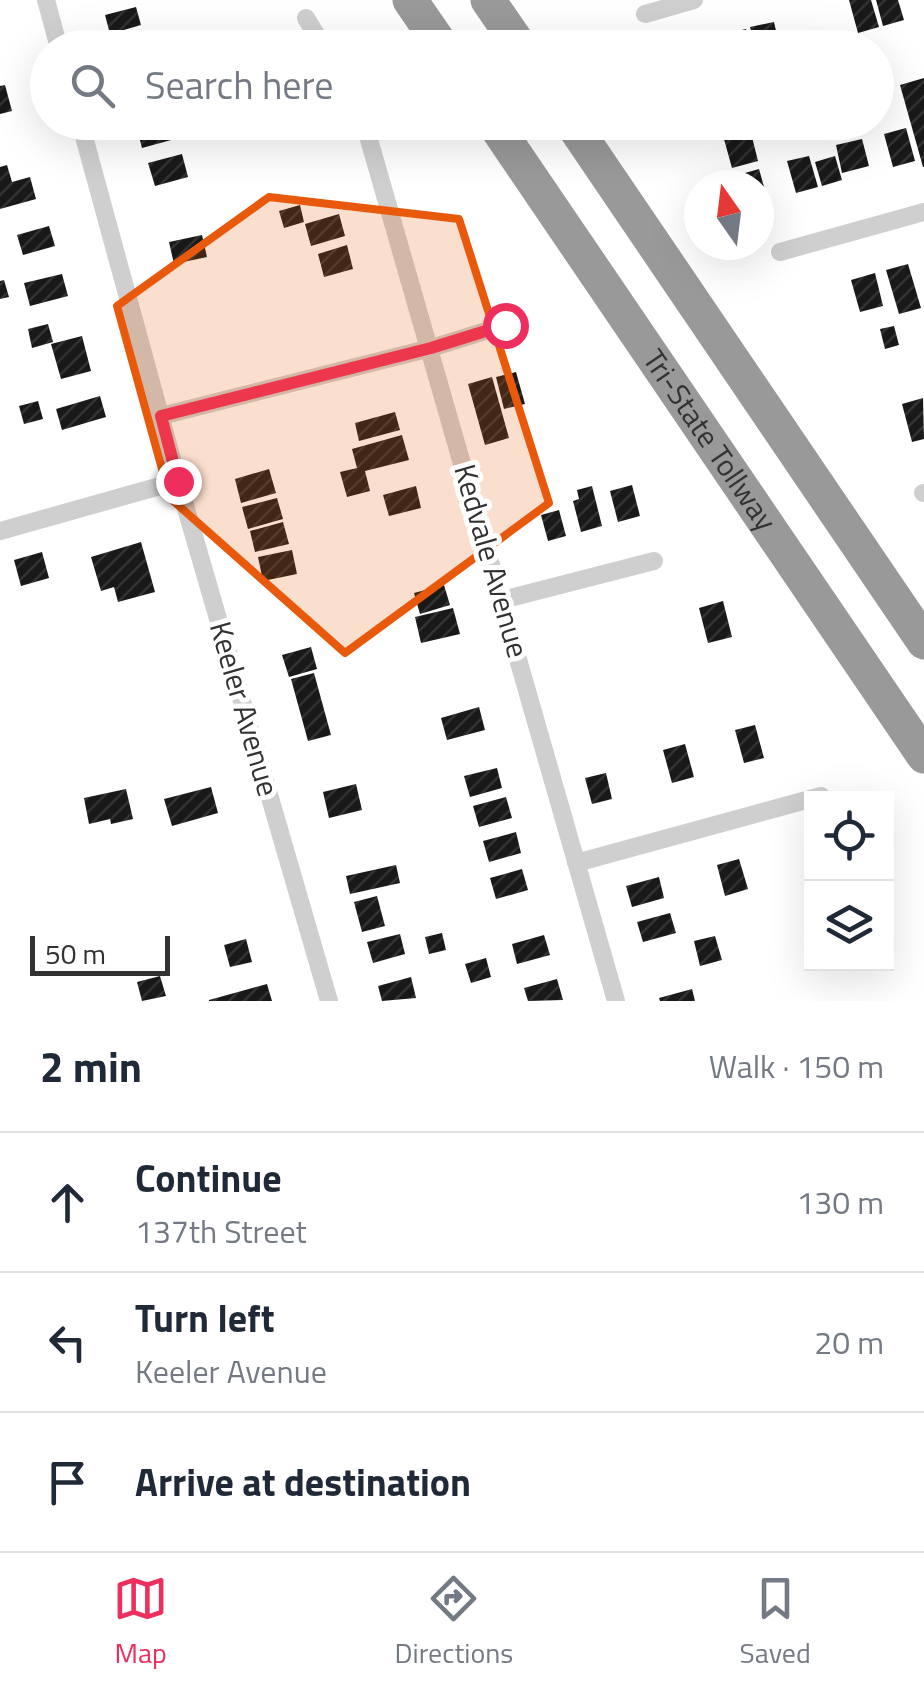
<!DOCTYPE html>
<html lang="en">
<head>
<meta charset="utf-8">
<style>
	:root { --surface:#fff; --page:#f6f6f7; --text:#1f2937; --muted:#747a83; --line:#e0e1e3; --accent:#ee2f5e }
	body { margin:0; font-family:"Titillium Web",sans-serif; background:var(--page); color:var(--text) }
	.controls { position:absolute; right:30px; bottom:30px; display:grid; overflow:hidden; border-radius:0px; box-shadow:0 10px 40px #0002 }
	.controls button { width:90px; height:90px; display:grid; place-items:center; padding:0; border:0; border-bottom:2px solid var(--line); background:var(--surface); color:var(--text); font:50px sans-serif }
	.compass { position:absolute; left:684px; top:170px; width:90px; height:90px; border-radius:50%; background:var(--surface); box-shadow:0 10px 40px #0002; rotate:346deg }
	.scale { position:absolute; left:30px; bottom:25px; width:140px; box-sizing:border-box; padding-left:10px; border:5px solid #323232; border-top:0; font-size:28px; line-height:35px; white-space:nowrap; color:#323232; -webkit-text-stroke:8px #fff; paint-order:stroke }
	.stop { position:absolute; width:30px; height:30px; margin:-22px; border:8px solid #ee2f5e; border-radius:50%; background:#fff }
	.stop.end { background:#ee2f5e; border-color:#fff; box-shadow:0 2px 10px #0008 }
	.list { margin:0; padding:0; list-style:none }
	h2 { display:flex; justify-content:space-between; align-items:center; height:130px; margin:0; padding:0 40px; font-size:42px }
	h2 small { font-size:32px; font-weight:400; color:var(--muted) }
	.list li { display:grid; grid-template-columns:65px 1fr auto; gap:30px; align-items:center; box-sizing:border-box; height:140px; padding:0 40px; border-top:2px solid var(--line) }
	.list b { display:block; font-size:38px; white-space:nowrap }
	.list p { margin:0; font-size:32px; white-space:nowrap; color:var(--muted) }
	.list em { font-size:32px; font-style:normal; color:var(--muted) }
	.icon { flex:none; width:55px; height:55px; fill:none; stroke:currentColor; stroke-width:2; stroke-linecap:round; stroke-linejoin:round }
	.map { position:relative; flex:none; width:924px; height:1001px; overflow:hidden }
	.search { position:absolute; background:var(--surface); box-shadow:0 10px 40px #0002; left:30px; right:30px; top:30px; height:110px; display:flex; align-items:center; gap:25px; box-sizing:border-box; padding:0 35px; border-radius:55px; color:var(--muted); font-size:38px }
	.sheet { height:550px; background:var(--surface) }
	nav { display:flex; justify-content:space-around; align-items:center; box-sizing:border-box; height:140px; border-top:2px solid var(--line); background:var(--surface); font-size:28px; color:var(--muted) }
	nav a { display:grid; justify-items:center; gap:5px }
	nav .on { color:var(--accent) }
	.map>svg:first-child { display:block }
	.building { fill:url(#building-hatch) }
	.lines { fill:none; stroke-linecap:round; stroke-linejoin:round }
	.minor { stroke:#cfcfcf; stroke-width:18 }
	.motorway { stroke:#999; stroke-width:35 }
	.route { stroke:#ee2f5e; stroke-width:12 }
	.marked { fill:#e8590c; fill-opacity:0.2; stroke:#e8590c; stroke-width:8; stroke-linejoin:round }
	.labels { text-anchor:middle; stroke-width:10; stroke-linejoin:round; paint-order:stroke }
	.street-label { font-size:30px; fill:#323232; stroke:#fff }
</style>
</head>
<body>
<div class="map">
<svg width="924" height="1001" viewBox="0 0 924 1001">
	<defs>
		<pattern id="building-hatch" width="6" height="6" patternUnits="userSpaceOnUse" patternTransform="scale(2.5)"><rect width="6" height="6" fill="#191919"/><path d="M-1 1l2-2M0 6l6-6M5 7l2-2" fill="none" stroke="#323232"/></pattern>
	</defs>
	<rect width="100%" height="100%" fill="#fff"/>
	<path class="building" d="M849,0h22l8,27 -21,6z
		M876,0h22l6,20 -21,6z
		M136,7l5,18 -31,9 -5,-19z
		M774,22l6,26h-25l-5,-21z
		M746,29l5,19h-22l-4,-14z
		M191,36l4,12h-21l-2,-7z
		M720,36l3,12h-24l-2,-6z
		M924,78v89h-1l-23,-82z
		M5,85l7,26 -12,3v-28z
		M146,122h32l4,15 -40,11 -6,-23z
		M749,125l9,36 -26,7 -10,-36z
		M906,128l9,33 -22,6 -9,-33z
		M862,139l7,27 -27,7 -6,-28z
		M182,154l6,23 -33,9 -7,-23z
		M809,156l9,31 -22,6 -9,-32z
		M835,156l7,24 -20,6 -7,-24z
		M7,165l5,17 18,-5 6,22 -36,10v-42z
		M759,169l9,32 -9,3v-19h-18l-3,-10z
		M300,205l4,17 -20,6 -5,-17z
		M339,214l6,22 -34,10 -6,-22z
		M49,226l6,20 -32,9 -6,-20z
		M202,235l5,22 -33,7 -5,-22z
		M347,245l6,24 -29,8 -6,-23z
		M908,264l13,44 -22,6 -13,-44z
		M875,273l8,33 -23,6 -9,-32z
		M62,274l6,22 -38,10 -6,-23z
		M4,280l5,17 -9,2v-18z
		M48,324l5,18 -21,6 -4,-19z
		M894,326l5,19 -14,4 -5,-20z
		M82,336l9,35 -30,8 -10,-35z
		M516,372l9,32 -21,5 -8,-32z
		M492,377l17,61 -24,7 -17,-61z
		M100,396l6,21 -44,13 -6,-21z
		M923,398l1,41 -12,3 -10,-38z
		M38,401l5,18 -19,5 -5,-18z
		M395,412l5,18 -41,11 -4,-18z
		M402,435l7,25 -44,11 5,20 -23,6 -7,-25 17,-4 -5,-19z
		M269,469l7,24 -35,10 -6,-24z
		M632,485l8,31 -22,6 -8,-31z
		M416,486l5,22 -32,8 -6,-21z
		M592,486l10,40 -21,6 -8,-31 6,-2 -2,-9z
		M277,498l6,21 -35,10 -6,-22z
		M559,510l7,26 -18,5 -7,-26z
		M283,522l6,22 -34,8 -5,-21z
		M141,542l14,50 -37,10 -4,-15 -13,4 -10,-34z
		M292,550l5,24 -34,7 -5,-24z
		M42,552l7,26 -28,8 -7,-26z
		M444,585l6,20 -30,9 -6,-21z
		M723,601l9,36 -24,6 -9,-35z
		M453,608l7,26 -39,9 -6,-26z
		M311,647l6,22 -28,8 -7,-22z
		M314,673l17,62 -23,6 -17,-62z
		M479,707l6,23 -38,10 -6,-22z
		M755,725l9,33 -20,5 -9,-33z
		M685,744l9,33 -22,6 -9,-33z
		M497,768l5,20 -32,9 -6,-21z
		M606,773l6,26 -20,5 -7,-26z
		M356,784l6,26 -33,8 -6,-26z
		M211,787l7,26 -46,13 -8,-27z
		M126,789l7,30 -22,5 -1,-5 -21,5 -5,-26z
		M506,797l6,21 -33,9 -6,-21z
		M516,832l5,21 -32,9 -6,-21z
		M739,859l9,30 -23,7 -8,-31z
		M396,865l4,18 -50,11 -4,-18z
		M522,869l6,21 -32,9 -6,-21z
		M659,877l5,21 -32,9 -6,-21z
		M377,896l8,30 -23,6 -8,-30z
		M670,913l6,20 -33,9 -6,-20z
		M442,933l4,17 -17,4 -4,-17z
		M400,934l5,20 -32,9 -6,-21z
		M544,935l6,20 -33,9 -5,-20z
		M715,936l7,24 -22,6 -6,-25z
		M246,939l6,23 -22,5 -6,-22z
		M486,958l5,19 -20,6 -6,-19z
		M160,976l6,20 -24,5 -5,-19z
		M411,977l5,21 -34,3 -4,-15z
		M557,979l6,21 -35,1 -4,-13z
		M267,984l5,17h-63v-1z
		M692,989l3,12h-35l-1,-3z"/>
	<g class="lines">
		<path class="minor" d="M46,0l13,48
			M645,14l49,-14
			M306,18l18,30
			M80,122l98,359 151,520
			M364,122l252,879
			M780,252l144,-40
			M161,416l270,-68 74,-23
			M923,493h1
			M0,531l178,-50
			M502,600l152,-39
			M576,863l245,-67"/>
		<g class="motorway">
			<path d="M410,0l33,48"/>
			<path d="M488,0l33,48"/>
			<path id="s1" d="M493,122l431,634"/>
			<path d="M571,122l353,520"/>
		</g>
	</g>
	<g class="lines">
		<path class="route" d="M178,481l-17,-65 270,-68 74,-23"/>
	</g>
	<path class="marked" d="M269,197l190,22 90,284 -204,150 -175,-155 -53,-192z"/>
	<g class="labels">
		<g class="street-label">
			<text dy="10" stroke="none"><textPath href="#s1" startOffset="385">Tri-State Tollway</textPath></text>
			<text transform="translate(491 561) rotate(74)" y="10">Kedvale Avenue</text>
			<text transform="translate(244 709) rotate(74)" y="10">Keeler Avenue</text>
		</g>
	</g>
</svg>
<div class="controls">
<button><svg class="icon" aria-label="locate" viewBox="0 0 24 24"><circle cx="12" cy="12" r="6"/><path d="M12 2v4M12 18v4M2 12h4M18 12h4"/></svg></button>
<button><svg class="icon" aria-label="layers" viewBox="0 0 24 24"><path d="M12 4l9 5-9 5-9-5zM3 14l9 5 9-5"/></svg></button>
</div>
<svg class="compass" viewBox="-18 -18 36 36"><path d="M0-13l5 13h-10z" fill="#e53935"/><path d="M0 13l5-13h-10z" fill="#747a83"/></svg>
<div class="scale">50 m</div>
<div class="stop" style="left:505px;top:325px"></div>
<div class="stop end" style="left:178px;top:481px"></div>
<div class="search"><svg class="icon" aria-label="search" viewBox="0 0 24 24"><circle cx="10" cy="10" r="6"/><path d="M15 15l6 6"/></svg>Search here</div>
</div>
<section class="sheet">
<h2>2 min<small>Walk · 150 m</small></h2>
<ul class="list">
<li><svg class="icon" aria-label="ahead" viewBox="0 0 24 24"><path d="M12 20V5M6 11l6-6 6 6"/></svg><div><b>Continue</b><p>137th Street</p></div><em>130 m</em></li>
<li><svg class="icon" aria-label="left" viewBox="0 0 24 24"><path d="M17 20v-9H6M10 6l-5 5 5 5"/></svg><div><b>Turn left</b><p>Keeler Avenue</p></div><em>20 m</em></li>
<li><svg class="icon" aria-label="arrive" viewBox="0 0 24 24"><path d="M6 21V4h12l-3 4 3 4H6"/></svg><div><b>Arrive at destination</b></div></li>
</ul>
</section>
<nav>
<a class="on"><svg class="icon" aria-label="map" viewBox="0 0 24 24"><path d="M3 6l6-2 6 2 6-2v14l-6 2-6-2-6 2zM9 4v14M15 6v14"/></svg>Map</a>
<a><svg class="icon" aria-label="directions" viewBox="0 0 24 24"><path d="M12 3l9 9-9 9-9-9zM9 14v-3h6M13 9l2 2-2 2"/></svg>Directions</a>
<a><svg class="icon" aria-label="saved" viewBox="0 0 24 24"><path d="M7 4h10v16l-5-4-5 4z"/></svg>Saved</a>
</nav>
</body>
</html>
